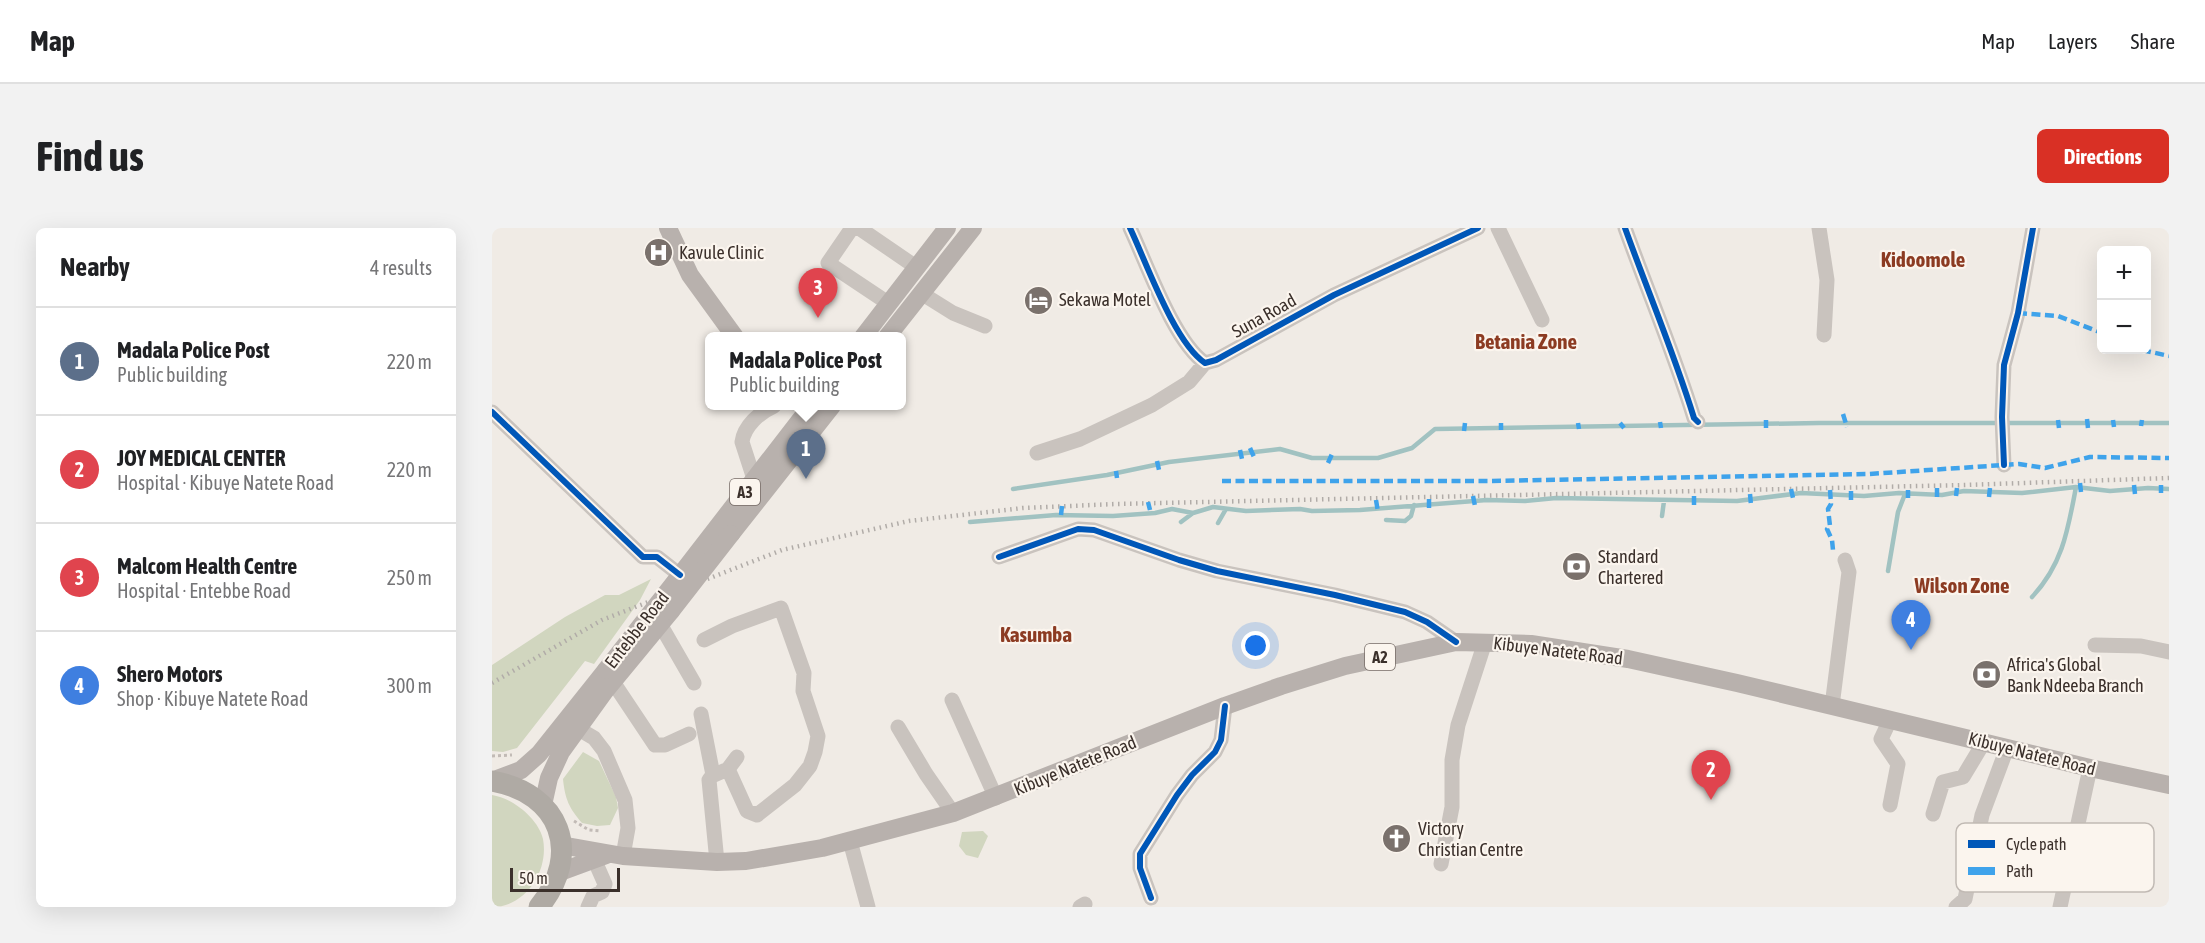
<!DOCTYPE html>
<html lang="en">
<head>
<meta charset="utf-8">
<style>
	:root { --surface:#fff; --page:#f2f2f2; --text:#202124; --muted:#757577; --line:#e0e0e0; --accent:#d93025 }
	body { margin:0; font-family:"Asap Condensed",sans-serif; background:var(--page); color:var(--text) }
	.controls { position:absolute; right:18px; top:18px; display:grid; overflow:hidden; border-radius:9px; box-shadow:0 6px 24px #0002 }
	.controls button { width:54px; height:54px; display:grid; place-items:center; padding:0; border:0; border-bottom:2px solid var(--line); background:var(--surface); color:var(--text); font:30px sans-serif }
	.scale { position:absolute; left:18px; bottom:15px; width:110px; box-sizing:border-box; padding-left:6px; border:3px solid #3b302b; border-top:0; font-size:16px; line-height:21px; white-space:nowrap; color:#3b302b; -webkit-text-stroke:4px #fbf5ee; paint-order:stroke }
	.you { position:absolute; left:764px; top:418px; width:21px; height:21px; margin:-15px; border:4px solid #fff; border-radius:50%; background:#1a73e8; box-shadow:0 0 0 9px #1a73e833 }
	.badge { display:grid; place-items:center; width:39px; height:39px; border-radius:50%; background:var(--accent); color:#fff; font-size:20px; font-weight:700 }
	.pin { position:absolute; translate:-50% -50px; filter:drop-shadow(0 2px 3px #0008) }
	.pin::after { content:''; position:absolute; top:32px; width:21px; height:18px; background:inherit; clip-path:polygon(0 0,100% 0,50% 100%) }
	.popup { position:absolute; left:213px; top:104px; width:201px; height:78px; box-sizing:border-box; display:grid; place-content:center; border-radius:9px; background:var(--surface); filter:drop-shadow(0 2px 4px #0005); font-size:20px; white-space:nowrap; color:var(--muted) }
	.popup b { font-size:22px; color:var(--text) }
	.popup::after { content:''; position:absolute; left:50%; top:100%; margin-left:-12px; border:12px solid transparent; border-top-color:var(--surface) }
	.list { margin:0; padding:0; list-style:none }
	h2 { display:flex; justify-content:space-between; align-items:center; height:78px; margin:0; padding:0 24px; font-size:26px }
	h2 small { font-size:20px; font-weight:400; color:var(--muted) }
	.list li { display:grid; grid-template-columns:39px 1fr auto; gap:18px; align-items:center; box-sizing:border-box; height:108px; padding:0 24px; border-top:2px solid var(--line) }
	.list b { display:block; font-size:22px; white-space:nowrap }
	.list p { margin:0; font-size:20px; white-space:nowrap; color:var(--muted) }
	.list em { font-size:20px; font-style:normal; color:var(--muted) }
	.map { position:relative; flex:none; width:1677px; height:679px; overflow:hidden; border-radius:9px }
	header { display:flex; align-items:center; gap:36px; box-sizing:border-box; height:84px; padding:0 30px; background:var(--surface); border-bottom:2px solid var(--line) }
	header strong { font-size:28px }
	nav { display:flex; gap:33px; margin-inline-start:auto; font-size:21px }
	.intro { display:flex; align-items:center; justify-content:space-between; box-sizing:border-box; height:144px; padding:0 36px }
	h1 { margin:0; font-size:42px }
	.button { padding:15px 27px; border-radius:9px; background:var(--accent); color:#fff; font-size:21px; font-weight:700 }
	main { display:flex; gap:36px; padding:0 36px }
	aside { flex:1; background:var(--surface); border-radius:9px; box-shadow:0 6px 24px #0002 }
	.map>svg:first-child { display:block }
	.green { fill:#d1d6bf }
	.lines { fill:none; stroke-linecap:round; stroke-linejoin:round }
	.stream { stroke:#a1c2c1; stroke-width:4.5 }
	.path { stroke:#c2bbb6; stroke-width:3; stroke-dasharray:3 3; stroke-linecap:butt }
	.minor { stroke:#c9c3be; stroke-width:15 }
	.major { stroke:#b8b1ad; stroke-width:18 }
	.highway { stroke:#afaaa4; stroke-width:21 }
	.rail { stroke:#b1aca8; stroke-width:4.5; stroke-dasharray:1.5 4.5; stroke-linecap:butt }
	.major-bridge { stroke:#b8b1ad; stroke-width:18 }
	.quiet { stroke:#3fa3eb; stroke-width:4.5; stroke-dasharray:9 4.5; stroke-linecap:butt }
	.cycleway-casing { stroke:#fbf5ee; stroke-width:10 }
	.cycleway { stroke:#0057b8; stroke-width:6 }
	.labels { text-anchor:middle; stroke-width:4.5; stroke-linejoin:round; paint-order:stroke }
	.shield { fill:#fbf5ee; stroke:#756b66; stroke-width:1.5 }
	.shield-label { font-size:16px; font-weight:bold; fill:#3b302b }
	.poi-label { font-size:18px; fill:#3b302b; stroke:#fbf5ee; text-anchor:start }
	.street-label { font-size:18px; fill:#3b302b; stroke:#fbf5ee }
	.quarter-label { font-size:21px; font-weight:bold; fill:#8c3b22; stroke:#fbf5ee }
	.key { fill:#fbf5ee; stroke:#c1bab4; stroke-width:1.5 }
	.key-label { font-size:16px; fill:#3b302b }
</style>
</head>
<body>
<header>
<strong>Map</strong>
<nav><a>Map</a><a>Layers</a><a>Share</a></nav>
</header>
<div class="intro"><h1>Find us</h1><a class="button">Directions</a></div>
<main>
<aside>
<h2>Nearby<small>4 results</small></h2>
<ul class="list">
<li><span class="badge" style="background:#5c6f8a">1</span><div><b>Madala Police Post</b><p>Public building</p></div><em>220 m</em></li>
<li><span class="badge" style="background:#e0444e">2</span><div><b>JOY MEDICAL CENTER</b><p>Hospital · Kibuye Natete Road</p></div><em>220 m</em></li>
<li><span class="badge" style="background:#e0444e">3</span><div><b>Malcom Health Centre</b><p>Hospital · Entebbe Road</p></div><em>250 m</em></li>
<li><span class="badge" style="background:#3f7fe0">4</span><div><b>Shero Motors</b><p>Shop · Kibuye Natete Road</p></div><em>300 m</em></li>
</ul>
</aside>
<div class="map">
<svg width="1677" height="679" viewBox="0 0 1677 679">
	<rect width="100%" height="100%" fill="#f0ebe5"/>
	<path class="green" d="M159,351l-11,21 -46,64 -9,-3 -68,87 -14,4 -11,-1v-86l73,-48 40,-22h14z
		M91,524l16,9 17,36 2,11 -8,17 -13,1 -15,-3c-13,-15 -17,-24 -19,-44z
		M0,567c20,3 46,23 51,44 6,32 -17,68 -51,68z
		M491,603l5,5 -10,22 -12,-3 -7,-9 3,-14z"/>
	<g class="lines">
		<path class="stream" d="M521,261l94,-14 62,-13 111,-13 32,9h66l34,-10 23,-19 384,-6h350
			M1170,288l2,-15
			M894,292l19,1 6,-5 3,-11
			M478,294l86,-7 57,1 42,-3 17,-4 21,4
			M689,294l12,-9 20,-6 33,4 54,-2 12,2 48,-1 127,-10 38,1 31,-3 181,3 64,-8 63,3 35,-3 43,2 22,-4 58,2 54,-6 34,4 38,-3 21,1
			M726,295l8,-14
			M1396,343l10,-59 7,-18
			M1540,369c31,-33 36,-68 44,-110"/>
		<path class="path" d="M0,528l20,-1
			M82,593l15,9 11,1"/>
		<path class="minor" d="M360,0l-24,35 60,40
			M367,0l57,39
			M638,0c17,36 44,114 75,135l11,-3 118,-65 144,-67
			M1006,0l44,92
			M1133,0c23,64 49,125 69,190l4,4
			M1327,0l8,52 -3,55
			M429,65l32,20 32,13
			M0,184l151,145h14l23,18
			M545,225l43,-14 72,-34 37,-23 16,-19
			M1512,237l-2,-48 2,-52 14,-52 15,-85
			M262,251l-12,-37c2,-16 18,-30 32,-36
			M507,329l79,-28 16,1 85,30 38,11 118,24 70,17 22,10 29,20
			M168,396l34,59
			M212,412l28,-14 49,-18 23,65 -1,18 15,45 -3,16 -5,14 -15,19 -38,30 -10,-4 -19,-42
			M1603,417l46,1 28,6
			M121,454l42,63h10l24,-11
			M460,472l44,98
			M1340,478l17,-134 -4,-12
			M209,486l12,61
			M406,499l28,47 27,39
			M85,500l17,10 10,13 21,49 3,28 -5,28
			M1398,577l8,-41 -17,-25 9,-19
			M1441,586l10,-32 20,-5 21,-35
			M358,613l18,66
			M225,634l-8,-82 3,-4 16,-7 9,-12
			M949,636l11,-57v-47l6,-35 27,-83
			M659,670l-11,-30v-14l37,-59 15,-20 23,-23 6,-12 4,-34
			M96,679l5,-11 9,-4 3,-8 -11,-25
			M588,679l5,-3
			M1464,679l9,-8 17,-84 25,-67
			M1568,679l30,-139"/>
		<path class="major" d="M176,0l22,47 45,62
			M371,109l84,-109
			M395,109l86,-109
			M239,306l101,-128
			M186,350l133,-172
			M0,553l29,-11 18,-16 67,-84
			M51,577l6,-27 12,-26 44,-61 66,-80
			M69,617l62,11 94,6 29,-1 76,-13 131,-35 272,-107 56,-20 64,-20 111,-24 75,2 97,15 109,24 353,85 79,17
			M68,644l46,-17"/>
		<path class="highway" d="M0,553c68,12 91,72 47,126"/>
		<path class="rail" d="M0,455l110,-63 180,-70 127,-29 114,-13 92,-4 850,-19 204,-7"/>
		<path class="major-bridge" d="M179,383l60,-77
			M114,442l72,-92"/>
		<path class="quiet" d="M1526,85l40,3 44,17
			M1650,122l27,6
			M1351,186l4,13
			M1595,191l1,9
			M1274,192v8
			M1566,192l1,8
			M1621,192l1,7
			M1168,194l1,6
			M1086,195l1,6
			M1128,195l4,5
			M1649,198l1,-6
			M1009,202v-7
			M972,203l1,-8
			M758,220l4,9
			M748,222l2,9
			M665,233l2,9
			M836,235l4,-9
			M624,243l1,7
			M730,253h266l381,-7 150,-10 26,4 45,-11 79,1
			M1588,255l1,9
			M1642,257l1,9
			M1445,260v11
			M1299,261l2,9
			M1338,262l1,14 -3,5 2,17 -3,3 5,11 1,10
			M1416,262v8
			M1669,265v-8
			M1258,266l1,11
			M981,268l2,10
			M1464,268l1,-8
			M1497,269l1,-9
			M937,271v10
			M884,272l2,12
			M1359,272v-10
			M656,274l2,8
			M1202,277v-11
			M569,287l1,-9"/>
		<defs>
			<path id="cycleway" d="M638,0c17,36 44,114 75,135l11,-3 118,-65 144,-67
				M1133,0c23,64 49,125 69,190l4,4
				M0,184l151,145h14l23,18
				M1512,237l-2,-48 2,-52 14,-52 15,-85
				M507,329l79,-28 16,1 85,30 38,11 118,24 70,17 22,10 29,20
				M659,670l-11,-30v-14l37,-59 15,-20 23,-23 6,-12 4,-34"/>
		</defs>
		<use href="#cycleway" class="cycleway-casing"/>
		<use href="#cycleway" class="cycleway"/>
	</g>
	<defs>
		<symbol id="hospital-disc" viewBox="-11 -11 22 22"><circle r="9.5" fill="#7a716c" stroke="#fbf5ee"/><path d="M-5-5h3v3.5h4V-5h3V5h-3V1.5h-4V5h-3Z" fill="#fff"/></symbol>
		<symbol id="hotel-disc" viewBox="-11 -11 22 22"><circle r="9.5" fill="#7a716c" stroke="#fbf5ee"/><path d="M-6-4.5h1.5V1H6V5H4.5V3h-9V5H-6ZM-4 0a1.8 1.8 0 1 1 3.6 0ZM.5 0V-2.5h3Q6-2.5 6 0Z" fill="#fff"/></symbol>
		<symbol id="bank-disc" viewBox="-11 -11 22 22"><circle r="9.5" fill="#7a716c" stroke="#fbf5ee"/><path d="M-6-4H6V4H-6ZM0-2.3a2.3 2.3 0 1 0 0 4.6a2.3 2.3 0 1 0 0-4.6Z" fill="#fff"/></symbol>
		<symbol id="church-disc" viewBox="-11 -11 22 22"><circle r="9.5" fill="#7a716c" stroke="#fbf5ee"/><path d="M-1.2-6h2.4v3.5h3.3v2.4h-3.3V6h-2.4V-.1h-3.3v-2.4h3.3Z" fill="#fff"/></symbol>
	</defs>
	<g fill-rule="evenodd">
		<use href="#hospital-disc" x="150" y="8" width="33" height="33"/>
		<use href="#hotel-disc" x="530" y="56" width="33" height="33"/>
		<use href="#bank-disc" x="1068" y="322" width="33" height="33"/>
		<use href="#bank-disc" x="1478" y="430" width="33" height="33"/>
		<use href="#church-disc" x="888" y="594" width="33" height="33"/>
	</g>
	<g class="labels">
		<g class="shield">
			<rect x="238" y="251" width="30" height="26" rx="4.5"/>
			<rect x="873" y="416" width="30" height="26" rx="4.5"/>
		</g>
		<g class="shield-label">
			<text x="253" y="270">A3</text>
			<text x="888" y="435">A2</text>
		</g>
		<g class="poi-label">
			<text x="187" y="31">Kavule Clinic</text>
			<text x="567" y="78">Sekawa Motel</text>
			<text x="1106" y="335">Standard<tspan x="1106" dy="21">Chartered</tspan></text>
			<text x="1515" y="443">Africa's Global<tspan x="1515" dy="21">Bank Ndeeba Branch</tspan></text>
			<text x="926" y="607">Victory<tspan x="926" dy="21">Christian Centre</tspan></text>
		</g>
		<g class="street-label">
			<text transform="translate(772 88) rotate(-29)" y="6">Suna Road</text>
			<text transform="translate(145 402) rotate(-52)" y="6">Entebbe Road</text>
			<text transform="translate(1066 423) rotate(7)" y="6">Kibuye Natete Road</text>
			<text transform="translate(1540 526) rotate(14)" y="6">Kibuye Natete Road</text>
			<text transform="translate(583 538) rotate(-22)" y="6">Kibuye Natete Road</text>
		</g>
		<g class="quarter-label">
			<text x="1431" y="39">Kidoomole</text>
			<text x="1034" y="121">Betania Zone</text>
			<text x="1470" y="365">Wilson Zone</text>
			<text x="544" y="414">Kasumba</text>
		</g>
	</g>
	<rect x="1464" y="595" width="198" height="69" rx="9" class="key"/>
	<rect x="1476" y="612" width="27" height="8" fill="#0057b8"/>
	<rect x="1476" y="639" width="27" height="8" fill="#3fa3eb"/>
	<g class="key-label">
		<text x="1514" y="622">Cycle path</text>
		<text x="1514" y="649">Path</text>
	</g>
</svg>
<div class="controls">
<button>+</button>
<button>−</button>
</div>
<div class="scale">50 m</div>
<div class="you"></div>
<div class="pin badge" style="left:314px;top:251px;background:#5c6f8a">1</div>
<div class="popup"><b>Madala Police Post</b>Public building</div>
<div class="pin badge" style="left:1219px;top:572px;background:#e0444e">2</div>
<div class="pin badge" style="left:326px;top:90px;background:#e0444e">3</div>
<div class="pin badge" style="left:1419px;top:422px;background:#3f7fe0">4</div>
</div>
</main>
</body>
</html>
